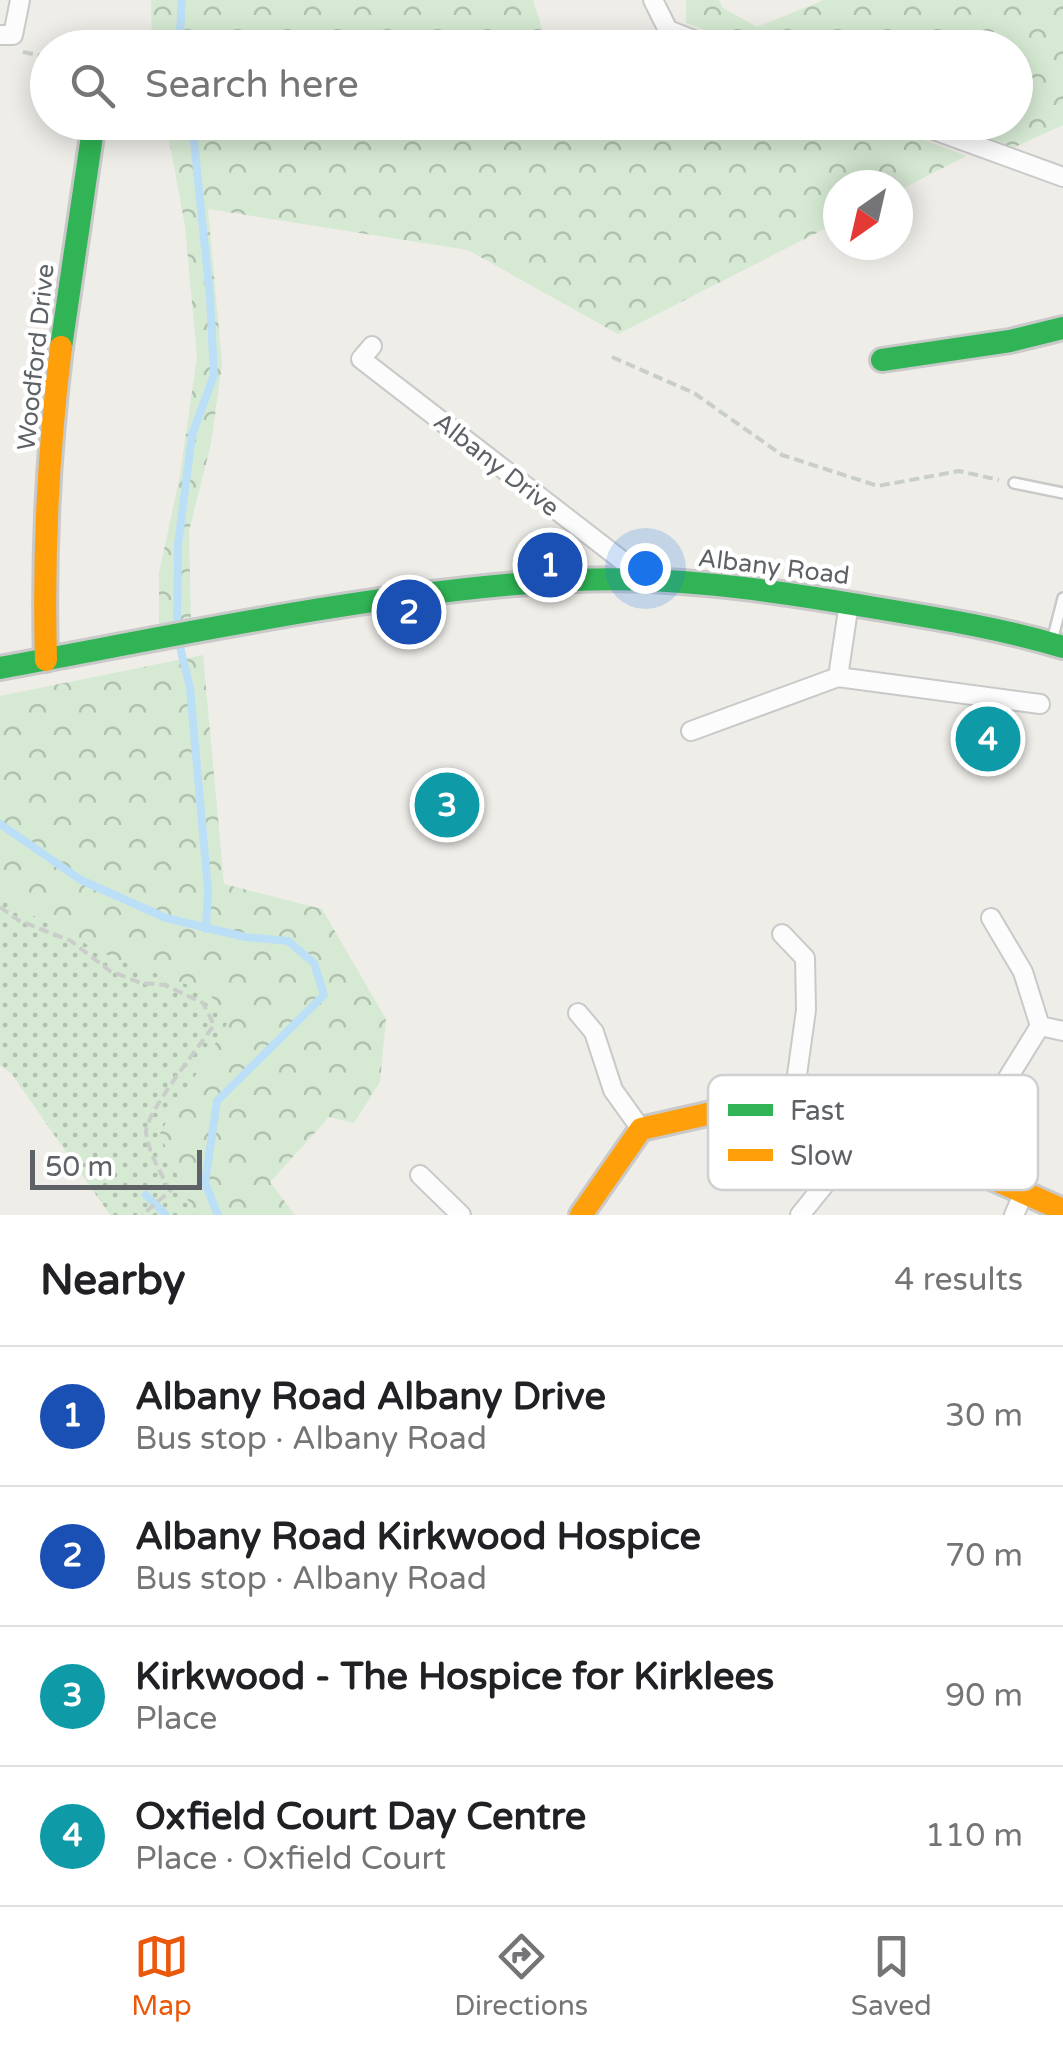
<!DOCTYPE html>
<html lang="en">
<head>
<meta charset="utf-8">
<style>
	:root { --surface:#fff; --page:#f6f6f6; --text:#202124; --muted:#757577; --line:#e0e0e0; --accent:#ea580c }
	body { margin:0; font-family:"Varela Round",sans-serif; background:var(--page); color:var(--text) }
	.compass { position:absolute; left:823px; top:170px; width:90px; height:90px; border-radius:50%; background:var(--surface); box-shadow:0 5px 25px #0003; rotate:214deg }
	.scale { position:absolute; left:30px; bottom:25px; width:172px; box-sizing:border-box; padding-left:10px; border:5px solid #5e6267; border-top:0; font-size:28px; line-height:35px; white-space:nowrap; color:#5e6267; -webkit-text-stroke:8px #fff; paint-order:stroke }
	.you { position:absolute; left:645px; top:568px; width:35px; height:35px; margin:-25px; border:8px solid #fff; border-radius:50%; background:#1a73e8; box-shadow:0 0 0 15px #1a73e833 }
	.badge { display:grid; place-items:center; width:65px; height:65px; border-radius:50%; background:var(--accent); color:#fff; font-size:32px; font-weight:700 }
	.pin { position:absolute; translate:-50% -50%; border:5px solid #fff; box-shadow:0 2px 10px #0006 }
	.list { margin:0; padding:0; list-style:none }
	h2 { display:flex; justify-content:space-between; align-items:center; height:130px; margin:0; padding:0 40px; font-size:42px }
	h2 small { font-size:32px; font-weight:400; color:var(--muted) }
	.list li { display:grid; grid-template-columns:65px 1fr auto; gap:30px; align-items:center; box-sizing:border-box; height:140px; padding:0 40px; border-top:2px solid var(--line) }
	.list b { display:block; font-size:38px; white-space:nowrap }
	.list p { margin:0; font-size:32px; white-space:nowrap; color:var(--muted) }
	.list em { font-size:32px; font-style:normal; color:var(--muted) }
	.icon { flex:none; width:55px; height:55px; fill:none; stroke:currentColor; stroke-width:2; stroke-linecap:round; stroke-linejoin:round }
	.map { position:relative; flex:none; width:1063px; height:1215px; overflow:hidden }
	.search { position:absolute; background:var(--surface); box-shadow:0 5px 25px #0003; left:30px; right:30px; top:30px; height:110px; display:flex; align-items:center; gap:25px; box-sizing:border-box; padding:0 35px; border-radius:55px; color:var(--muted); font-size:38px }
	.sheet { height:690px; background:var(--surface) }
	nav { display:flex; justify-content:space-around; align-items:center; box-sizing:border-box; height:140px; border-top:2px solid var(--line); background:var(--surface); font-size:28px; color:var(--muted) }
	nav a { display:grid; justify-items:center; gap:5px }
	nav .on { color:var(--accent) }
	.map>svg:first-child { display:block }
	.green { fill:url(#green-dots) }
	.forest { fill:url(#forest-crowns) }
	.lines { fill:none; stroke-linecap:round; stroke-linejoin:round }
	.stream { stroke:#bcdff8; stroke-width:8 }
	.lane-casing { stroke:#c9c9c9; stroke-width:14 }
	.street-casing { stroke:#c9c9c9; stroke-width:22 }
	.fast-casing { stroke:#c9c9c9; stroke-width:28 }
	.slow-casing { stroke:#c9c9c9; stroke-width:28 }
	.path { stroke:#cacecb; stroke-width:4; stroke-dasharray:10 5; stroke-linecap:butt }
	.lane { stroke:#fcfcfc; stroke-width:9 }
	.street { stroke:#fcfcfc; stroke-width:18 }
	.fast { stroke:#30b455; stroke-width:22 }
	.slow { stroke:#ff9f0a; stroke-width:22 }
	.labels { text-anchor:middle; stroke-width:9; stroke-linejoin:round; paint-order:stroke }
	.street-label { font-size:25px; fill:#5e6267; stroke:#fff }
	.key { fill:#fff; stroke:#cfd0d1; stroke-width:2.5 }
	.key-label { font-size:28px; fill:#5e6267 }
</style>
</head>
<body>
<div class="map">
<svg width="1063" height="1215" viewBox="0 0 1063 1215">
	<defs>
		<pattern id="green-dots" width="8" height="8" patternUnits="userSpaceOnUse" patternTransform="scale(2.5)"><rect width="8" height="8" fill="#d6ead3"/><path d="M2 2h.1M6 6h.1" fill="none" stroke="#b1c1af" stroke-width="1.8" stroke-linecap="round"/></pattern>
		<pattern id="forest-crowns" width="20" height="18" patternUnits="userSpaceOnUse" patternTransform="scale(2.5)"><rect width="20" height="18" fill="#d6ead3"/><path d="M2 6a3 3 0 1 1 6 0M12 15a3 3 0 1 1 6 0" fill="none" stroke="#b1c1af"/></pattern>
	</defs>
	<rect width="100%" height="100%" fill="#eeede8"/>
	<path class="green" d="M0,892l27,20 84,45 97,35 21,29 -69,112 34,82h-84l-99,-142 -11,-8z"/>
	<path class="forest" d="M151,0h382l15,47h-396z
		M686,0h33l4,8 34,19 67,-27h239v125l-50,23 -67,-25 70,-1v-74l-265,-1 -65,-24z
		M714,122l37,7 3,-6 123,-1 89,34 -68,35v-6h-60v37l-220,112 -150,-84 -260,-41 14,155 -11,80 -22,87 2,89 -32,6v-53l21,-98 17,-118 -12,-131 -19,-103z
		M203,655l21,229 98,25 64,110 -6,63 -26,41 -25,-6 -59,65 25,33h-101l-34,-82 69,-112 -21,-29 -97,-35 -84,-45 -27,-20v-196z"/>
	<g class="lines">
		<path class="stream" d="M179,48l3,-48
			M192,122l18,175 4,78 -22,60 -14,110 -1,89 13,54 18,202 -2,39
			M0,824l81,56 85,38 79,19 43,4 26,22 10,32 -107,106 -12,82 13,32
			M146,1195l20,20"/>
		<defs>
			<path id="lane" d="M1014,483l49,10
				M1052,641l11,-43"/>
			<path id="street" d="M653,0l15,30 46,18
				M0,35h13l7,-35
				M912,122l151,55
				M372,346l-11,13 285,220
				M838,677l11,-74
				M691,731l147,-54 202,27
				M991,918l32,54 17,54 23,5
				M782,934l23,24 1,52 -13,94
				M578,1013l16,19 19,58 28,39
				M963,1166l38,-77 39,-63
				M420,1175l41,40
				M800,1215l41,-51 17,-45
				M1014,1215l10,-23"/>
			<path id="fast" d="M61,347l33,-225
				M882,360l128,-19 53,-13
				M0,668c184,-34 367,-74 554,-87 106,-7 212,8 316,26 66,11 130,21 193,40"/>
			<path id="slow" d="M46,660c-3,-106 2,-208 15,-313
				M581,1215l60,-86 75,-17 77,-8 65,15 205,91"/>
		</defs>
		<use href="#lane" class="lane-casing"/>
		<use href="#street" class="street-casing"/>
		<use href="#fast" class="fast-casing"/>
		<use href="#slow" class="slow-casing"/>
		<path class="path" d="M23,52l25,5
			M612,357l82,36 88,62 96,31 81,-15 40,9
			M0,907l18,13 53,21 39,30 31,12 24,2 38,18 11,22c-13,19 -69,89 -68,107 2,20 15,41 24,59l-28,24"/>
		<use href="#lane" class="lane"/>
		<use href="#street" class="street"/>
		<use href="#fast" class="fast"/>
		<use href="#slow" class="slow"/>
	</g>
	<g class="labels">
		<g class="street-label">
			<text transform="translate(35 357) rotate(-84)" y="9">Woodford Drive</text>
			<text transform="translate(497 464) rotate(38)" y="9">Albany Drive</text>
			<text transform="translate(774 566) rotate(7)" y="9">Albany Road</text>
		</g>
	</g>
	<rect x="708" y="1075" width="330" height="115" rx="15" class="key"/>
	<rect x="728" y="1104" width="45" height="12" fill="#30b455"/>
	<rect x="728" y="1149" width="45" height="12" fill="#ff9f0a"/>
	<g class="key-label">
		<text x="790" y="1120">Fast</text>
		<text x="790" y="1165">Slow</text>
	</g>
</svg>
<svg class="compass" viewBox="-18 -18 36 36"><path d="M0-13l5 13h-10z" fill="#e53935"/><path d="M0 13l5-13h-10z" fill="#757577"/></svg>
<div class="scale">50 m</div>
<div class="you"></div>
<div class="pin badge" style="left:550px;top:565px;background:#1a4fb4">1</div>
<div class="pin badge" style="left:409px;top:612px;background:#1a4fb4">2</div>
<div class="pin badge" style="left:447px;top:805px;background:#0f9aa8">3</div>
<div class="pin badge" style="left:988px;top:739px;background:#0f9aa8">4</div>
<div class="search"><svg class="icon" aria-label="search" viewBox="0 0 24 24"><circle cx="10" cy="10" r="6"/><path d="M15 15l6 6"/></svg>Search here</div>
</div>
<section class="sheet">
<h2>Nearby<small>4 results</small></h2>
<ul class="list">
<li><span class="badge" style="background:#1a4fb4">1</span><div><b>Albany Road Albany Drive</b><p>Bus stop · Albany Road</p></div><em>30 m</em></li>
<li><span class="badge" style="background:#1a4fb4">2</span><div><b>Albany Road Kirkwood Hospice</b><p>Bus stop · Albany Road</p></div><em>70 m</em></li>
<li><span class="badge" style="background:#0f9aa8">3</span><div><b>Kirkwood - The Hospice for Kirklees</b><p>Place</p></div><em>90 m</em></li>
<li><span class="badge" style="background:#0f9aa8">4</span><div><b>Oxfield Court Day Centre</b><p>Place · Oxfield Court</p></div><em>110 m</em></li>
</ul>
</section>
<nav>
<a class="on"><svg class="icon" aria-label="map" viewBox="0 0 24 24"><path d="M3 6l6-2 6 2 6-2v14l-6 2-6-2-6 2zM9 4v14M15 6v14"/></svg>Map</a>
<a><svg class="icon" aria-label="directions" viewBox="0 0 24 24"><path d="M12 3l9 9-9 9-9-9zM9 14v-3h6M13 9l2 2-2 2"/></svg>Directions</a>
<a><svg class="icon" aria-label="saved" viewBox="0 0 24 24"><path d="M7 4h10v16l-5-4-5 4z"/></svg>Saved</a>
</nav>
</body>
</html>
